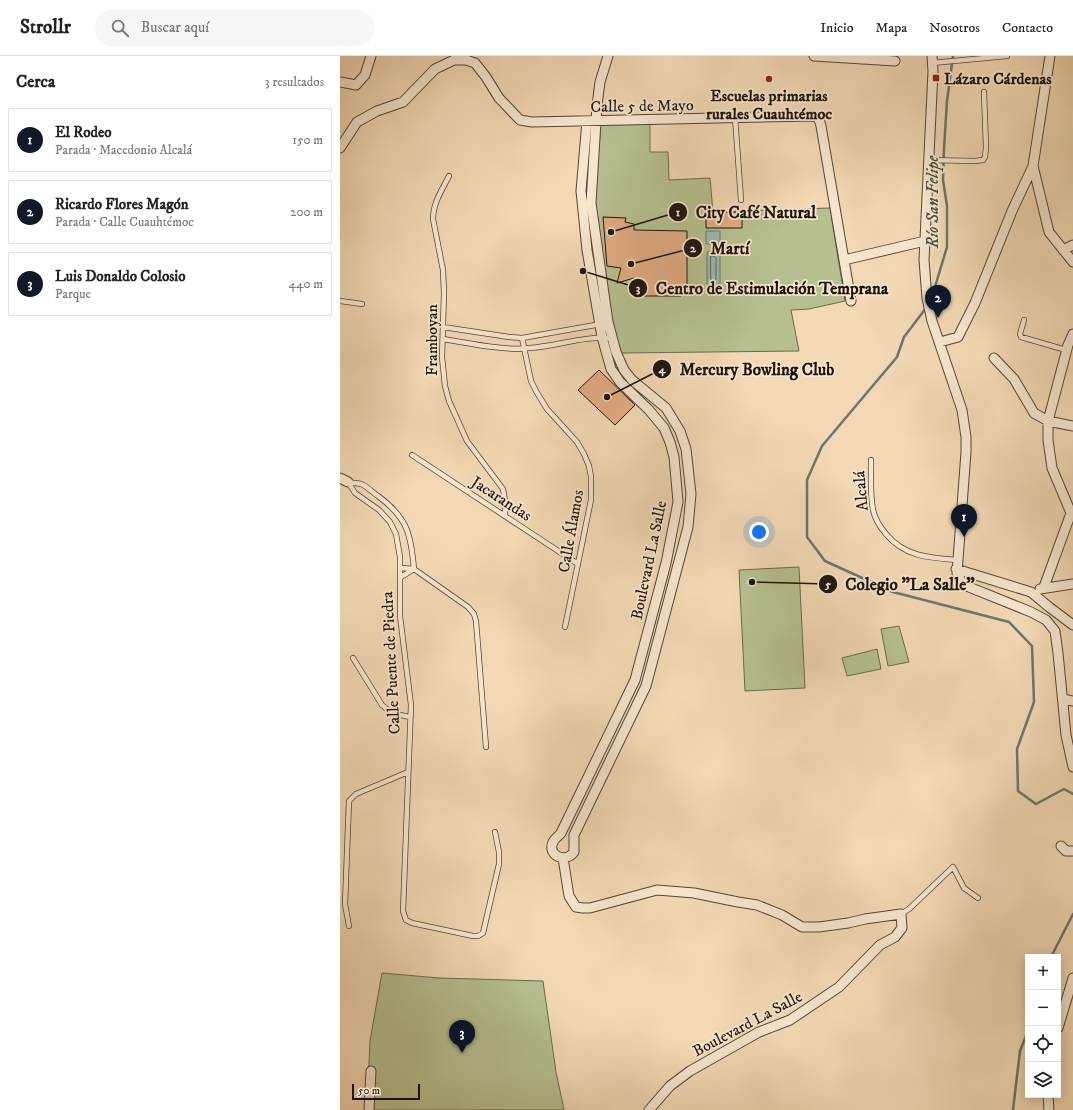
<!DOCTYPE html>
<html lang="es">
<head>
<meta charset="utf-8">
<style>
	:root { --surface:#fff; --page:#f6f6f6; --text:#222; --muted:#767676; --line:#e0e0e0; --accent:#111827 }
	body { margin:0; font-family:"IM FELL DW Pica",serif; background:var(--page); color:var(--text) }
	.controls { position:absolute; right:12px; bottom:12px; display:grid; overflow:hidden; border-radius:0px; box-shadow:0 2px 10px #0003 }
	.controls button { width:36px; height:36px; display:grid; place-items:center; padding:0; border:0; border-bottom:1px solid var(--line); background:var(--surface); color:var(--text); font:20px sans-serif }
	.scale { position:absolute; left:12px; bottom:10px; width:68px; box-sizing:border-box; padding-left:4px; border:2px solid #1e140c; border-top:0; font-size:11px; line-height:14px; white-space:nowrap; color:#1e140c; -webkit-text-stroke:3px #f7e6ce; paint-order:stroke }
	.you { position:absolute; left:419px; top:476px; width:14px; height:14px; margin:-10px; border:3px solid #fff; border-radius:50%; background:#1a73e8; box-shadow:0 0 0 6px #1a73e833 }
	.badge { display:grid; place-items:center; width:26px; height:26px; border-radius:50%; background:var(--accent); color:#fff; font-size:13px; font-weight:700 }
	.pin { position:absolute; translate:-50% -33px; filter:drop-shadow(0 1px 2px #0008) }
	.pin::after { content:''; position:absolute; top:21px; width:14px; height:12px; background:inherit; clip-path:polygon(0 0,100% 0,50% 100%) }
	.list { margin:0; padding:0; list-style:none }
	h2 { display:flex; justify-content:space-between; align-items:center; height:52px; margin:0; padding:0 16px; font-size:17px }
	h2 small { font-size:13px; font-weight:400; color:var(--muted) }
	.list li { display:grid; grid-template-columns:26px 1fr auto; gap:12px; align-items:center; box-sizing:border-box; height:64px; margin:0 8px 8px; padding:0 8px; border:1px solid var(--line); border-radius:0px }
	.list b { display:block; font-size:15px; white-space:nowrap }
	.list p { margin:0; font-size:13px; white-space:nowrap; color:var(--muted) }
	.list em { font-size:13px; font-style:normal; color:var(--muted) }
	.icon { flex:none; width:22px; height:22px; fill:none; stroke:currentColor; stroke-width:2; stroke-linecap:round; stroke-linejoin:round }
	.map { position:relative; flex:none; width:733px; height:1054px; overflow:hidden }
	header { display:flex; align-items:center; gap:24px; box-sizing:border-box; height:56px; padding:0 20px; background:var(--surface); border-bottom:1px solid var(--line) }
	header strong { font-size:19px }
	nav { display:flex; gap:22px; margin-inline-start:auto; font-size:14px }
	.search { width:280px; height:36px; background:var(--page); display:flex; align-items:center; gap:10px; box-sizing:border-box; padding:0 14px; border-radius:22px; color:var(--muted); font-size:15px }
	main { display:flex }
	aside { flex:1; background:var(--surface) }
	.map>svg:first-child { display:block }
	.green { fill:#b6bf90; stroke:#6a6a4e }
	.water { fill:#9bb9af; stroke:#69776e }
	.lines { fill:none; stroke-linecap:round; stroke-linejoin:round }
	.shore { stroke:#5c665e; stroke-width:1 }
	.stream { stroke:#69776e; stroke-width:2.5 }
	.building { fill:#e0ab83; stroke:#1e140c }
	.lane-casing { stroke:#534536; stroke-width:6 }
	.street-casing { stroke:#534536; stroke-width:11 }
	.lane { stroke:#f7e6ce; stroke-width:4.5 }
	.street { stroke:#f7e6ce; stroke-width:9 }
	.poi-dot { fill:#8f2418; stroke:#f7e6ce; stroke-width:1.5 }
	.labels { text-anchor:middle; stroke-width:3.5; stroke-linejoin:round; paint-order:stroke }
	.poi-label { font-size:16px; font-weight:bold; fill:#1e140c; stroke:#f7e6ce; text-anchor:start }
	.street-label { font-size:16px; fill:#1e140c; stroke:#f7e6ce }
	.water-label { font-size:17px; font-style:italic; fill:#4a4e45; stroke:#f7e6ce }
	.leader { fill:none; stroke:#1e140c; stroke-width:1.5 }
	.callout-dot { fill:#1e140c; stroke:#f7e6ce; stroke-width:1.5 }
	.mark-label { font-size:12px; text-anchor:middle; font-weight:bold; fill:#fff }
	.callout-label { font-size:17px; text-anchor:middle; font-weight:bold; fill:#1e140c; stroke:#f7e6ce; stroke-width:3.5; stroke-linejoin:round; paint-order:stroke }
</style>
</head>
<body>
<header>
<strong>Strollr</strong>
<div class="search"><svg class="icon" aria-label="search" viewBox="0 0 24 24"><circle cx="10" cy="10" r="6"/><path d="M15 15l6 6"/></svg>Buscar aquí</div>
<nav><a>Inicio</a><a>Mapa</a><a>Nosotros</a><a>Contacto</a></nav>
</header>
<main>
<aside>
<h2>Cerca<small>3 resultados</small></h2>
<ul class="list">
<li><span class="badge">1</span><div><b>El Rodeo</b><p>Parada · Macedonio Alcalá</p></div><em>150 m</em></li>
<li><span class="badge">2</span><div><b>Ricardo Flores Magón</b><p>Parada · Calle Cuauhtémoc</p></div><em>200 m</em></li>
<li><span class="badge">3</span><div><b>Luis Donaldo Colosio</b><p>Parque</p></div><em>440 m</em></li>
</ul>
</aside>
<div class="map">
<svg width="733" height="1054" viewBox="0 0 733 1054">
	<rect width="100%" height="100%" fill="#f2d8b4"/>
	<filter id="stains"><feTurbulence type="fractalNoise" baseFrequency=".005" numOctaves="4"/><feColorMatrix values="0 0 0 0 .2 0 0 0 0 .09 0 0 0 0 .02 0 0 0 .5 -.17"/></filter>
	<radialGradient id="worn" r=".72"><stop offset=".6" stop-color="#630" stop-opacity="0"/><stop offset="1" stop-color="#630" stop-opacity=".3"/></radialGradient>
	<path class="green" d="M310,68v28h18l1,28 41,-2 3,34 117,-4 15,93 -36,8 -18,1 8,41 -179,2 -3,-15 -5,-12 -18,-136 7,-65z
		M459,511l6,121 -60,3 -6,-121z
		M559,570l10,36 -21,4 -7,-37z
		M537,593l4,20 -34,7 -5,-18z
		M42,917l57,5 104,3 13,91 8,38h-197l3,-69z"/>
	<path class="water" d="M366,175h14v13h-14z
		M367,196h13v33h-13z"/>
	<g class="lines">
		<path class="shore" d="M371,200h3l2,2v21l-2,2 -3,-2z"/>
		<path class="stream" d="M591,244l16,-53v-41l-4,-26 1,-31 3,-48 6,-45
			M586,252l-22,29 -7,20 -75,89 -15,34v57l18,24 68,31 116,30 23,24 2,56 -17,47 1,42 18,13 28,-15 9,5
			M711,901l22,-43
			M673,1054l7,-59 8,-20"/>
	</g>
	<path class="building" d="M402,156v16h-36v-15z
		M263,161l23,1 -1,4 9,2v6l53,1v59h-7l1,6h-47v-18l-17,5 4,-15 -14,-2z
		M259,314l36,35 -20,20 -37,-35z"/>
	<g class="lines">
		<defs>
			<path id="lane" d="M592,7l75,-7
				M395,61l6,83
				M588,104l47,1 8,-1 2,-3 1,-10 -2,-55
				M109,120c-7,14 -16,27 -16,43l10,51 1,23 -2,64 3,29 4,15 18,40 36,48 2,12v15
				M0,245l22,3
				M684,264l-4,14 1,3 45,13
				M103,271l66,10 13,1 79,-14
				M182,282l9,43 5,10 11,18 30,33 7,12 5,12 2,11v23l-26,127
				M103,283c26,4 60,12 86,9 29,-2 53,-12 83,-10
				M72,399l166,109
				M531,404c0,16 -1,34 2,50 2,9 7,17 13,24 19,23 44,24 71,26
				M8,426l7,11 24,17 11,12 6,12 4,23v59l11,89 -8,206 3,9 6,3 61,13h5l5,-3 16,-69v-12l-4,-20
				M8,426c4,1 9,1 13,2 6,2 12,9 17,12 30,22 33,39 36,73l-13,8
				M61,512l13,1 54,38 6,7 2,7 10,126
				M13,602l29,47c8,8 17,10 28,12
				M561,858l8,-5 44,-42 11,21 14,10
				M9,870l-4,-22 4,-103 7,-7 52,-22"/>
			<path id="street" d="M474,0l81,5
				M592,0l1,15 -9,189 3,38 5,23 30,89 4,27v15l-9,121 4,8 8,6 62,25 15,8 9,11 3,22 8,82 7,32
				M0,26l16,3 9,-10 6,-19
				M247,65l-6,70 6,59 15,87 9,32 9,13 29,28 15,18 6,14 4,15 4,45 -12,61 -31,117 -74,153c-2,3 -6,5 -8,9 -6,13 12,22 21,10v-17l72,-149 42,-159 3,-33 -5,-45 -6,-18 -14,-23 -34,-28 -8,-10 -8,-18 -8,-30 -17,-119 6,-98 3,-23 8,-26
				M0,92l17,-26 20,-11 26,-9 32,-33 19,-9h12l9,3 11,14 13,21 21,22 12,2 282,-6 5,3 2,7 30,175
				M693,110l16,66 24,30
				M723,194l10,-5
				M504,204l81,-19
				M600,286l18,-5 17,-34 37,-92 21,-45 17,-110
				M654,302l20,21 20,34 14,8 25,5
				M0,422l8,4
				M616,513l75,23 18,15 24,18
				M704,531l27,-74 -19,-45 -4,-28v-19l20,-76 5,-11
				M700,533l33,-5
				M723,643l10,2
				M721,790l5,5h7
				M223,802l6,38 7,11 7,1h7l67,-18 37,3 44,9 19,3 25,10 20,12h17l29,-4 17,-4 36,-5 1,14 -7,9 -15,8 -41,42 -49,33 -31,12 -69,39 -20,15 -21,24
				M718,972l15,-50
				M708,1039l1,15
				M29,1054l2,-39"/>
		</defs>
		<use href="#lane" class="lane-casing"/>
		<use href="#street" class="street-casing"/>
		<use href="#lane" class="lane"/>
		<use href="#street" class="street"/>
	</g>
	<g class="poi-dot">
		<rect x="592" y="18" width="8" height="8" rx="2"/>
		<circle cx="429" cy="23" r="4"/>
	</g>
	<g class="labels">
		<g class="poi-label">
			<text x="604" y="28">Lázaro Cárdenas</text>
			<text x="429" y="45" text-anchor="middle">Escuelas primarias<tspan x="429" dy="18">rurales Cuauhtémoc</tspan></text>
		</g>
		<g class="street-label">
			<text transform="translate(302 49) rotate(-1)" y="6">Calle 5 de Mayo</text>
			<text transform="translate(91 284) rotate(-90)" y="6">Framboyan</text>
			<text transform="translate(520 435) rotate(-95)" y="6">Alcalá</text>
			<text transform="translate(162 442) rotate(33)" y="6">Jacarandas</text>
			<text transform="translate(230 475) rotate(-80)" y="6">Calle Álamos</text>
			<text transform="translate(308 504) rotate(-78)" y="6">Boulevard La Salle</text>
			<text transform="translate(50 607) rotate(-93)" y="6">Calle Puente de Piedra</text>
			<text transform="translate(407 967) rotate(-28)" y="6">Boulevard La Salle</text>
		</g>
		<g class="water-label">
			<text transform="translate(592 146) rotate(-90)" y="6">Río San Felipe</text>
		</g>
	</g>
	<path class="leader" d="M271 176L338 156M291 208L353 192M243 215L298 232M267 341L322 313M412 526L488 528"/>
	<g class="callout-dot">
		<circle cx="271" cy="176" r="4"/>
		<circle cx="291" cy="208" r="4"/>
		<circle cx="243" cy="215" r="4"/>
		<circle cx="267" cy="341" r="4"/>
		<circle cx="412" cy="526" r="4"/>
		<circle cx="338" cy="156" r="10"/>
		<circle cx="353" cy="192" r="10"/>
		<circle cx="298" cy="232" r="10"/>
		<circle cx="322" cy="313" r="10"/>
		<circle cx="488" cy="528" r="10"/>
	</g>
	<g class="mark-label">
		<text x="338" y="160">1</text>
		<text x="353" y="196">2</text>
		<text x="298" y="236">3</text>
		<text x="322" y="317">4</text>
		<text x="488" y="532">5</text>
	</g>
	<g class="callout-label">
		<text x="416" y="162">City Café Natural</text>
		<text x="390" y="198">Martí</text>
		<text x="432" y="238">Centro de Estimulación Temprana</text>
		<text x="417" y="319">Mercury Bowling Club</text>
		<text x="570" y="534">Colegio "La Salle"</text>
	</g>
	<rect width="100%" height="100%" filter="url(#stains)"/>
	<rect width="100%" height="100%" fill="url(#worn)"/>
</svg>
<div class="controls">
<button>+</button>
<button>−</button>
<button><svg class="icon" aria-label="locate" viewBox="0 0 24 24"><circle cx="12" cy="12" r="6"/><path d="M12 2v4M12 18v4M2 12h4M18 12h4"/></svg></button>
<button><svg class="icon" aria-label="layers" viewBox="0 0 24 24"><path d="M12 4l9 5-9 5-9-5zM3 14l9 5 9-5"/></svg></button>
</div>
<div class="scale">50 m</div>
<div class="you"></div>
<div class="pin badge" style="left:624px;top:481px">1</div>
<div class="pin badge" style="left:598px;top:262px">2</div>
<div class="pin badge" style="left:122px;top:997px">3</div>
</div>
</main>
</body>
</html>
